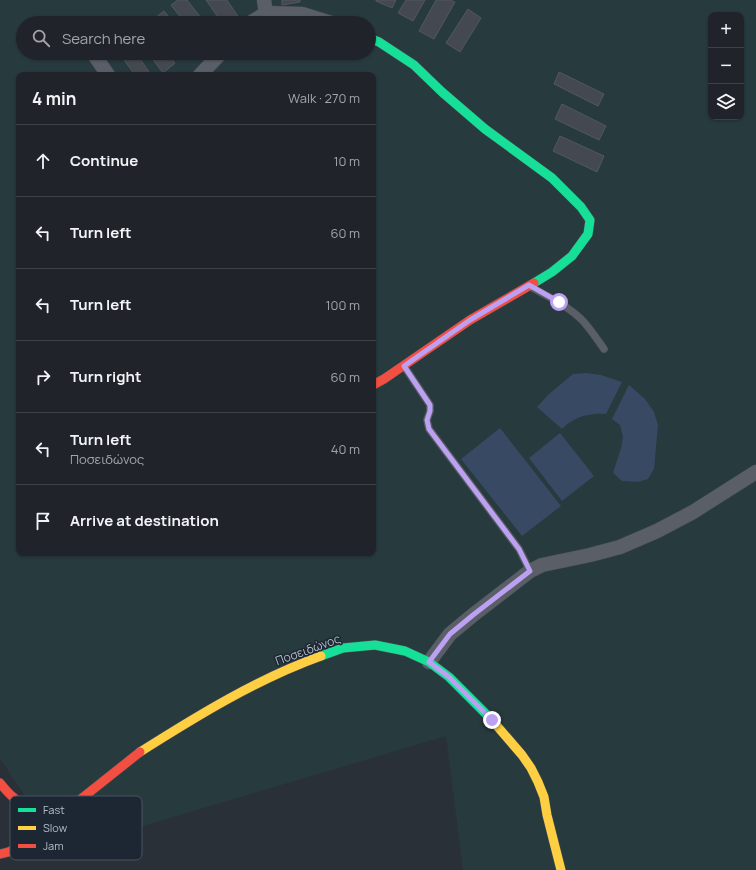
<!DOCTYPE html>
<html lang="en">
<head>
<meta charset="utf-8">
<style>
	:root { --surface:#20242a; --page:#282c32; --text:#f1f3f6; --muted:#a2a4a8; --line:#3d4147 }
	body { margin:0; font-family:Manrope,sans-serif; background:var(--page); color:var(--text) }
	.controls { position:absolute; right:12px; top:12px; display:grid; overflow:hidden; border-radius:8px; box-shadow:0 1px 3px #0004 }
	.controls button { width:36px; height:36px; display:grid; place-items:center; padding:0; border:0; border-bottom:1px solid var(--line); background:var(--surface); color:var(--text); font:20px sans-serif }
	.stop { position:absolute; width:12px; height:12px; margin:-9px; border:3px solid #bca0f2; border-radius:50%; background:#fff }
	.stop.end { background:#bca0f2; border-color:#fff; box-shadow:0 1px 4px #0008 }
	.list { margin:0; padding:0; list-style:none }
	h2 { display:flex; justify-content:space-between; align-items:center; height:52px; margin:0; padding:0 16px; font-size:17px }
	h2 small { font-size:13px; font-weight:400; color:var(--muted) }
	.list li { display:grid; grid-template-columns:26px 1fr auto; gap:12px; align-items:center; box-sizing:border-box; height:72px; padding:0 16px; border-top:1px solid var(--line) }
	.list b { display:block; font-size:15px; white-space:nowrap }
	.list p { margin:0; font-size:13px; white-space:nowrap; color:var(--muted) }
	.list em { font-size:13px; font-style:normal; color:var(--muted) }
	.icon { flex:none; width:22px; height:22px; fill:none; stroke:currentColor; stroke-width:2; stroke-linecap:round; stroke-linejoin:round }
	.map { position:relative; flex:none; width:756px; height:870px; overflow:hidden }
	.search { position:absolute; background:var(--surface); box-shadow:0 1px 3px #0004; left:16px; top:16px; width:360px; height:44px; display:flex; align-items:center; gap:10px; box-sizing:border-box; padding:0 14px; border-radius:22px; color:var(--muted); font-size:15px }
	.panel { position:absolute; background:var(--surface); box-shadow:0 1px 3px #0004; left:16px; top:72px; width:360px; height:484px; border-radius:8px }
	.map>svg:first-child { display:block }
	.green { fill:#273a3e; fill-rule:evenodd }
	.water { fill:#384963 }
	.building { fill:#444950; stroke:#52575f }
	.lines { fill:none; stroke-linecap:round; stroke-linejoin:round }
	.lane-casing { stroke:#484c53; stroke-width:8 }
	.street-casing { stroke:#484c53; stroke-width:15 }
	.fast-casing { stroke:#484c53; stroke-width:10 }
	.slow-casing { stroke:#484c53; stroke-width:10 }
	.jam-casing { stroke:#484c53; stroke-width:10 }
	.lane { stroke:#5a5e66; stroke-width:7 }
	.street { stroke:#5a5e66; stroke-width:14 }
	.fast { stroke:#16e098; stroke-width:9 }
	.slow { stroke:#ffcf43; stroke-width:9 }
	.jam { stroke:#f24e42; stroke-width:9 }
	.route { stroke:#bca0f2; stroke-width:5 }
	.labels { text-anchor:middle; stroke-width:3; stroke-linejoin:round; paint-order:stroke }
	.street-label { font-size:12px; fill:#b4bcc9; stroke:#1d2633 }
	.key { fill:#1d2633; stroke:#4a5360; stroke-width:1 }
	.key-label { font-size:11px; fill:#b4bcc9 }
</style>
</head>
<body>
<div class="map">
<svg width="756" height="870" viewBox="0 0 756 870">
	<rect width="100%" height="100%" fill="#2a3038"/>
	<path class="green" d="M0,0h756v870h-293l-17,-134 -384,114 -62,-91zM711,15h30v102h-30zM23,23h346v30h-346zM19,75h354v478h-354z"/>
	<path class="water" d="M586,373l15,2 21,7 -16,32c-12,-1 -26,1 -37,9 -2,1 -5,4 -7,6l-25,-22 12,-13 24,-20z
		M629,385l16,14 9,13 4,13 -4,44 -6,10 -10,3 -16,-1 -9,-8 8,-25 2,-11 -3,-12 -8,-6z
		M500,428l61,78 -39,30 -61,-77z
		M560,433l34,43 -32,25 -33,-43z"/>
	<path class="building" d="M178,0h9l18,23h-20l-14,-18z
		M206,0h21l12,18 -8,5h-9z
		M282,0h18v2l-18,3z
		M376,0h20l-4,8 -16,-7z
		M406,0h19l-12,21 -15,-8z
		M436,0h14l5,2 -21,37 -15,-8z
		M468,9l13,9 -21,34 -14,-9z
		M164,11l10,12h-17l-3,-4z
		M119,53h17l15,22h-16z
		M148,53h19l8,10 -12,10z
		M559,72l45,22 -6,12 -44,-22z
		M562,104l44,22 -7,14 -44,-21z
		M560,136l44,20 -7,16 -44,-21z"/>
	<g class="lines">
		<defs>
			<path id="lane" d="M531,287c18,10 37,19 52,34 8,9 14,18 21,28
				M404,366l26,39v6l-3,9 2,9 90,120 11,22"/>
			<path id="street" d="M266,13l36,1 29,9
				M250,23l16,-10 -2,-13
				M93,53l15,22
				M200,75l21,-22
				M429,662l21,-28 23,-19 57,-44 12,-6 48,-10 30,-8 37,-16 36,-19 63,-40"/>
			<path id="fast" d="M369,38l10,4 35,23 28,27 43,37 67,49 29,29 9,13 -2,14 -16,22 -20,16 -18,11
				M321,656l22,-8 32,-3 30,6 24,11 20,15 42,42"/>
			<path id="slow" d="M491,719l31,36 9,13 7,14 6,15 3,18 14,55
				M140,752c57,-36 117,-73 181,-96"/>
			<path id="jam" d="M373,385l11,-6 86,-59 64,-37
				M0,783c4,5 8,10 13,14 4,4 10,8 13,14 12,22 -5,40 -26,43
				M30,824l18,-2 9,-4 83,-66"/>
		</defs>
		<use href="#lane" class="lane-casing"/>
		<use href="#street" class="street-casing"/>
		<use href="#fast" class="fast-casing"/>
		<use href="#slow" class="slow-casing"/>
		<use href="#jam" class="jam-casing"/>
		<use href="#lane" class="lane"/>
		<use href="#street" class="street"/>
		<use href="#fast" class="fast"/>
		<use href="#slow" class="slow"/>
		<use href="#jam" class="jam"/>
	</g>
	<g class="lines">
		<path class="route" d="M492,720l-43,-43 -20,-15 21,-28 23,-19 57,-44 -11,-22 -90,-120 -2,-9 3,-9v-6l-26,-39 66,-46 59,-35 30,17"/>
	</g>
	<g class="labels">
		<g class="street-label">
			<text transform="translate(308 650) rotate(-20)" y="4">Ποσειδώνος</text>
		</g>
	</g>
	<rect x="10" y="796" width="132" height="64" rx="6" class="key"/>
	<rect x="18" y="808" width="18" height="4" fill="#16e098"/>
	<rect x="18" y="826" width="18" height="4" fill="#ffcf43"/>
	<rect x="18" y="844" width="18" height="4" fill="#f24e42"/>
	<g class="key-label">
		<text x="43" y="814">Fast</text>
		<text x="43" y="832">Slow</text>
		<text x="43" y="850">Jam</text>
	</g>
</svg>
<div class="controls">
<button>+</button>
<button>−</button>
<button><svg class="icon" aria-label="layers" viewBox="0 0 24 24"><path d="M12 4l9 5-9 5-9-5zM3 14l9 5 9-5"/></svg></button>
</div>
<div class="stop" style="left:559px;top:302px"></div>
<div class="stop end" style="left:492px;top:720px"></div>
<div class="search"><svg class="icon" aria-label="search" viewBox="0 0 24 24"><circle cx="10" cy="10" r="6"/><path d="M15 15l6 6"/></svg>Search here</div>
<section class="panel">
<h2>4 min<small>Walk · 270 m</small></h2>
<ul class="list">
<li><svg class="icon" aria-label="ahead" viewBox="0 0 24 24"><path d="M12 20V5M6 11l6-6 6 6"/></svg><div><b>Continue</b></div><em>10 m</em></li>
<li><svg class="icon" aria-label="left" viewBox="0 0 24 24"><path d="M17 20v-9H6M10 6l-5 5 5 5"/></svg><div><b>Turn left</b></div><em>60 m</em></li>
<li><svg class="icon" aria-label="left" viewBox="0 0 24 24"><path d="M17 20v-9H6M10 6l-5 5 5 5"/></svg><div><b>Turn left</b></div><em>100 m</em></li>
<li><svg class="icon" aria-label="right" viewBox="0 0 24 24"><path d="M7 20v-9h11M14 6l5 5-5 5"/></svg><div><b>Turn right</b></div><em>60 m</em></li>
<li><svg class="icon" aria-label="left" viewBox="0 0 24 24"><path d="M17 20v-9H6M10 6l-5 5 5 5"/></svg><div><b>Turn left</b><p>Ποσειδώνος</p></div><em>40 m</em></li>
<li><svg class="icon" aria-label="arrive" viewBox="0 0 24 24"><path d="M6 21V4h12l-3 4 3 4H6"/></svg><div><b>Arrive at destination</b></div></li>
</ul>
</section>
</div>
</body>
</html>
